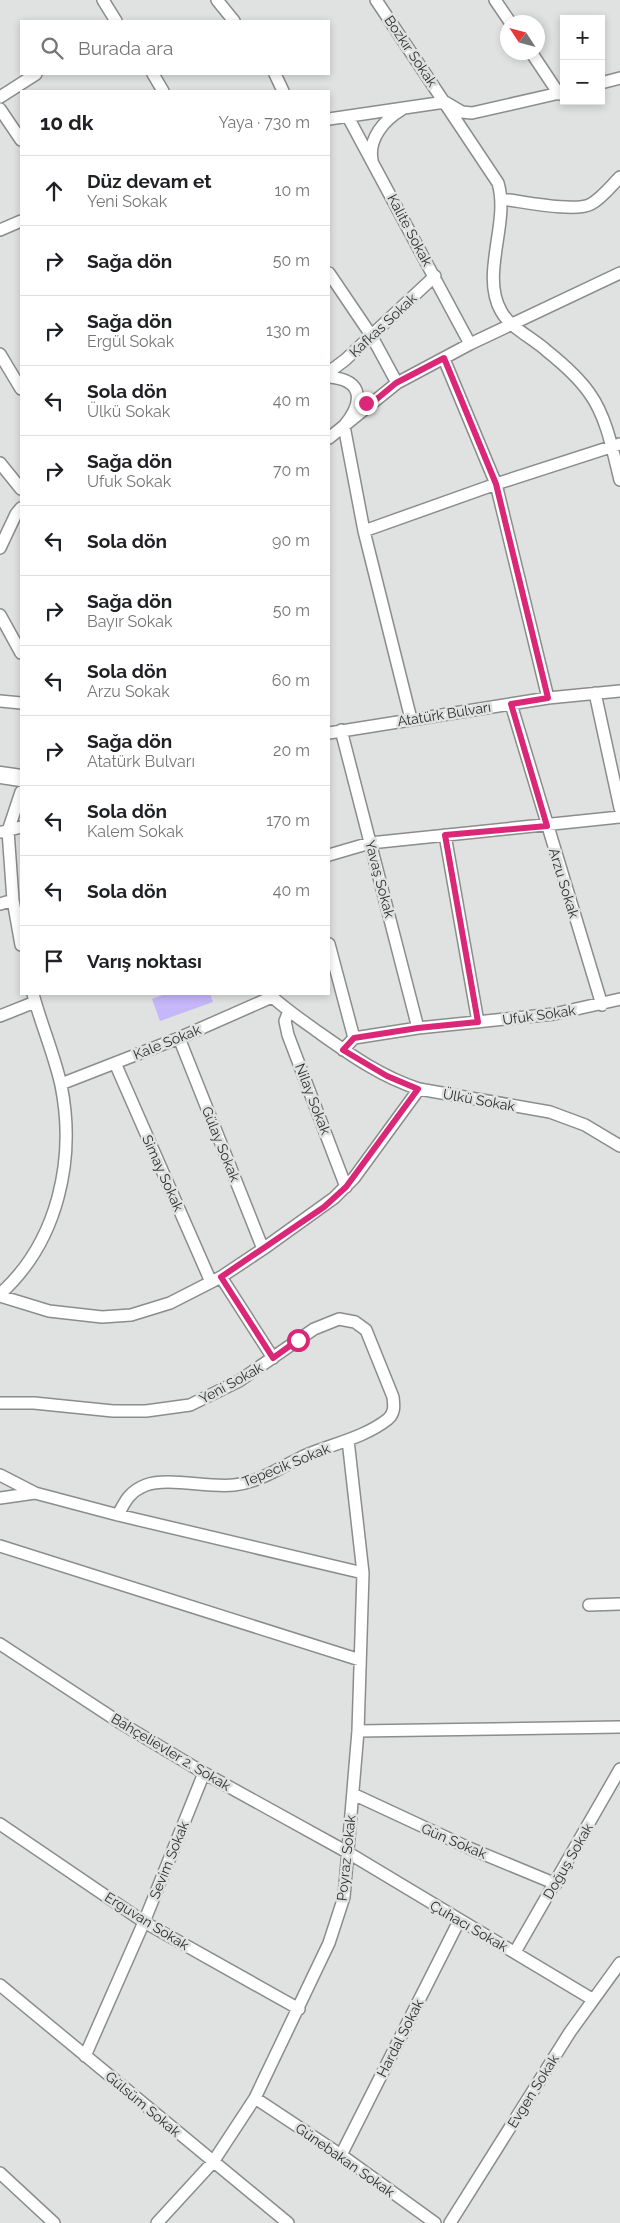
<!DOCTYPE html>
<html lang="tr">
<head>
<meta charset="utf-8">
<style>
	:root { --surface:#fff; --page:#f6f6f6; --text:#202124; --muted:#757577; --line:#e0e0e0 }
	body { margin:0; font-family:Raleway,sans-serif; background:var(--page); color:var(--text) }
	.controls { position:absolute; right:15px; top:15px; display:grid; overflow:hidden; border-radius:0px; box-shadow:0 2px 8px #0003 }
	.controls button { width:45px; height:45px; display:grid; place-items:center; padding:0; border:0; border-bottom:1px solid var(--line); background:var(--surface); color:var(--text); font:25px sans-serif }
	.compass { position:absolute; left:500px; top:15px; width:45px; height:45px; border-radius:50%; background:var(--surface); box-shadow:0 2px 8px #0003; rotate:306deg }
	.stop { position:absolute; width:15px; height:15px; margin:-11px; border:4px solid #db2777; border-radius:50%; background:#fff }
	.stop.end { background:#db2777; border-color:#fff; box-shadow:0 1px 5px #0008 }
	.list { margin:0; padding:0; list-style:none }
	h2 { display:flex; justify-content:space-between; align-items:center; height:65px; margin:0; padding:0 20px; font-size:21px }
	h2 small { font-size:16px; font-weight:400; color:var(--muted) }
	.list li { display:grid; grid-template-columns:32px 1fr auto; gap:15px; align-items:center; box-sizing:border-box; height:70px; padding:0 20px; border-top:1px solid var(--line) }
	.list b { display:block; font-size:19px; white-space:nowrap }
	.list p { margin:0; font-size:16px; white-space:nowrap; color:var(--muted) }
	.list em { font-size:16px; font-style:normal; color:var(--muted) }
	.icon { flex:none; width:28px; height:28px; fill:none; stroke:currentColor; stroke-width:2; stroke-linecap:round; stroke-linejoin:round }
	.map { position:relative; flex:none; width:620px; height:2223px; overflow:hidden }
	.search { position:absolute; background:var(--surface); box-shadow:0 2px 8px #0003; left:20px; top:20px; width:310px; height:55px; display:flex; align-items:center; gap:12px; box-sizing:border-box; padding:0 18px; border-radius:0px; color:var(--muted); font-size:19px }
	.panel { position:absolute; background:var(--surface); box-shadow:0 2px 8px #0003; left:20px; top:90px; width:310px; height:905px; border-radius:0px }
	.map>svg:first-child { display:block }
	.green { fill:#c6b6fa }
	.lines { fill:none; stroke-linecap:round; stroke-linejoin:round }
	.minor-casing { stroke:#8a8d8b; stroke-width:14 }
	.secondary-casing { stroke:#8a8d8b; stroke-width:19 }
	.minor { stroke:#fff; stroke-width:11 }
	.secondary { stroke:#fff; stroke-width:16 }
	.route { stroke:#db2777; stroke-width:6 }
	.labels { text-anchor:middle; stroke-width:5; stroke-linejoin:round; paint-order:stroke }
	.street-label { font-size:14px; fill:#2d2e2d; stroke:#dfe2e0 }
</style>
</head>
<body>
<div class="map">
<svg width="620" height="2223" viewBox="0 0 620 2223">
	<rect width="100%" height="100%" fill="#dfe2e0"/>
	<path class="green" d="M165,994h45l3,8 -53,19 -8,-22z"/>
	<g class="lines">
		<defs>
			<path id="minor" d="M103,0l13,21
				M217,0l17,21
				M376,0l122,183c12,40 -18,91 3,128 9,17 32,27 46,40 15,12 32,27 43,43 17,24 23,58 30,86
				M495,0l15,22
				M531,52l28,42
				M153,74l10,17
				M275,74l8,17
				M601,83l19,-5
				M0,97l36,-23
				M0,109l21,31
				M348,117l122,227
				M329,119l116,-17 17,10 10,1 92,-21
				M372,160c-4,-21 12,-40 29,-50
				M501,199c20,2 74,14 90,5 11,-6 20,-18 29,-27
				M0,230l21,-9
				M329,273l42,62 26,48
				M0,354l21,35
				M444,359l52,125 52,214
				M329,372l16,-12 90,-84
				M329,377c36,3 34,26 15,49l20,105 47,188
				M329,438l68,-55 73,-39 150,-71
				M0,463l21,26
				M364,531l132,-47 124,-40
				M0,548l16,-34 5,-6
				M0,615l21,38
				M595,693l25,115
				M0,701l21,2
				M511,704l91,301
				M341,730l77,298
				M329,733l219,-35 72,-7
				M21,792l-13,39 5,69 8,45
				M2,832l19,-5
				M445,835l33,187
				M329,855l41,-12 250,-26
				M0,904l13,-4
				M329,944l25,94
				M269,994c16,15 34,27 52,40 31,22 61,43 98,55l131,23 35,13 35,21
				M289,1011l-4,10 3,14 58,152
				M0,1016l35,-14
				M179,1038l84,211
				M343,1050l11,-12 64,-10 136,-14 66,-15
				M115,1063l96,219
				M61,1084l118,-46 93,-41
				M221,1277l52,81
				M0,1294c58,-52 76,-135 61,-209 -7,-31 -20,-61 -28,-91
				M0,1296l49,15 53,6 29,-2 39,-12 51,-26 42,-28 71,-51 20,-20 65,-89
				M0,1403h34l79,8h33l44,-6 49,-24 75,-52 25,-10 16,3 11,8 27,67c1,8 2,16 -5,22 -24,19 -56,25 -84,37 -23,11 -44,26 -70,29 -26,3 -66,-8 -88,0 -16,6 -21,16 -28,30
				M0,1475l35,18
				M0,1498l35,-5 83,22 245,58
				M0,1546l360,114
				M589,1605l31,-1
				M0,1644l119,78 85,51 143,79 245,147
				M358,1731l262,-4
				M353,1794l116,54 87,36
				M0,1824l144,98 155,87
				M515,1952l105,-183
				M0,1985l288,238
				M85,2056l59,-134 60,-149
				M255,2098l86,57 94,68
				M341,2155l118,-234
				M0,2173l54,50
				M157,2223l56,-61 42,-64 74,-155 15,-46 14,-166 5,-158 -15,-133
				M450,2223l120,-191 50,-69"/>
			<path id="secondary" d="M0,775l21,3"/>
		</defs>
		<use href="#minor" class="minor-casing"/>
		<use href="#secondary" class="secondary-casing"/>
		<use href="#minor" class="minor"/>
		<use href="#secondary" class="secondary"/>
	</g>
	<g class="lines">
		<path class="route" d="M298,1340l-25,18 -52,-81 103,-70 22,-20 72,-98 -31,-13 -44,-26 11,-12 64,-10 60,-6 -33,-187 102,-9 -36,-122 37,-6 -52,-214 -52,-126 -48,25 -24,20h-6"/>
	</g>
	<g class="labels">
		<g class="street-label">
			<text transform="translate(411 51) rotate(56)" y="5">Bozkır Sokak</text>
			<text transform="translate(410 230) rotate(62)" y="5">Kalite Sokak</text>
			<text transform="translate(383 325) rotate(-43)" y="5">Kafkas Sokak</text>
			<text transform="translate(444 714) rotate(-9)" y="5">Atatürk Bulvarı</text>
			<text transform="translate(380 879) rotate(75)" y="5">Yavaş Sokak</text>
			<text transform="translate(564 883) rotate(73)" y="5">Arzu Sokak</text>
			<text transform="translate(539 1015) rotate(-8)" y="5">Ufuk Sokak</text>
			<text transform="translate(167 1042) rotate(-22)" y="5">Kale Sokak</text>
			<text transform="translate(313 1099) rotate(69)" y="5">Nilay Sokak</text>
			<text transform="translate(479 1100) rotate(10)" y="5">Ülkü Sokak</text>
			<text transform="translate(221 1144) rotate(68)" y="5">Gülay Sokak</text>
			<text transform="translate(163 1173) rotate(66)" y="5">Simay Sokak</text>
			<text transform="translate(231 1383) rotate(-29)" y="5">Yeni Sokak</text>
			<text transform="translate(286 1465) rotate(-22)" y="5">Tepecik Sokak</text>
			<text transform="translate(171 1752) rotate(31)" y="5">Bahçelievler 2. Sokak</text>
			<text transform="translate(454 1841) rotate(23)" y="5">Gün Sokak</text>
			<text transform="translate(346 1858) rotate(-84)" y="5">Poyraz Sokak</text>
			<text transform="translate(169 1860) rotate(-68)" y="5">Sevim Sokak</text>
			<text transform="translate(568 1861) rotate(-60)" y="5">Doğuş Sokak</text>
			<text transform="translate(147 1921) rotate(32)" y="5">Erguvan Sokak</text>
			<text transform="translate(469 1926) rotate(30)" y="5">Çuhacı Sokak</text>
			<text transform="translate(400 2038) rotate(-63)" y="5">Hardal Sokak</text>
			<text transform="translate(533 2091) rotate(-58)" y="5">Evgen Sokak</text>
			<text transform="translate(143 2104) rotate(40)" y="5">Gülsüm Sokak</text>
			<text transform="translate(345 2160) rotate(35)" y="5">Günebakan Sokak</text>
		</g>
	</g>
</svg>
<div class="controls">
<button>+</button>
<button>−</button>
</div>
<svg class="compass" viewBox="-18 -18 36 36"><path d="M0-13l5 13h-10z" fill="#e53935"/><path d="M0 13l5-13h-10z" fill="#757577"/></svg>
<div class="stop" style="left:298px;top:1340px"></div>
<div class="stop end" style="left:366px;top:403px"></div>
<div class="search"><svg class="icon" aria-label="search" viewBox="0 0 24 24"><circle cx="10" cy="10" r="6"/><path d="M15 15l6 6"/></svg>Burada ara</div>
<section class="panel">
<h2>10 dk<small>Yaya · 730 m</small></h2>
<ul class="list">
<li><svg class="icon" aria-label="ahead" viewBox="0 0 24 24"><path d="M12 20V5M6 11l6-6 6 6"/></svg><div><b>Düz devam et</b><p>Yeni Sokak</p></div><em>10 m</em></li>
<li><svg class="icon" aria-label="right" viewBox="0 0 24 24"><path d="M7 20v-9h11M14 6l5 5-5 5"/></svg><div><b>Sağa dön</b></div><em>50 m</em></li>
<li><svg class="icon" aria-label="right" viewBox="0 0 24 24"><path d="M7 20v-9h11M14 6l5 5-5 5"/></svg><div><b>Sağa dön</b><p>Ergül Sokak</p></div><em>130 m</em></li>
<li><svg class="icon" aria-label="left" viewBox="0 0 24 24"><path d="M17 20v-9H6M10 6l-5 5 5 5"/></svg><div><b>Sola dön</b><p>Ülkü Sokak</p></div><em>40 m</em></li>
<li><svg class="icon" aria-label="right" viewBox="0 0 24 24"><path d="M7 20v-9h11M14 6l5 5-5 5"/></svg><div><b>Sağa dön</b><p>Ufuk Sokak</p></div><em>70 m</em></li>
<li><svg class="icon" aria-label="left" viewBox="0 0 24 24"><path d="M17 20v-9H6M10 6l-5 5 5 5"/></svg><div><b>Sola dön</b></div><em>90 m</em></li>
<li><svg class="icon" aria-label="right" viewBox="0 0 24 24"><path d="M7 20v-9h11M14 6l5 5-5 5"/></svg><div><b>Sağa dön</b><p>Bayır Sokak</p></div><em>50 m</em></li>
<li><svg class="icon" aria-label="left" viewBox="0 0 24 24"><path d="M17 20v-9H6M10 6l-5 5 5 5"/></svg><div><b>Sola dön</b><p>Arzu Sokak</p></div><em>60 m</em></li>
<li><svg class="icon" aria-label="right" viewBox="0 0 24 24"><path d="M7 20v-9h11M14 6l5 5-5 5"/></svg><div><b>Sağa dön</b><p>Atatürk Bulvarı</p></div><em>20 m</em></li>
<li><svg class="icon" aria-label="left" viewBox="0 0 24 24"><path d="M17 20v-9H6M10 6l-5 5 5 5"/></svg><div><b>Sola dön</b><p>Kalem Sokak</p></div><em>170 m</em></li>
<li><svg class="icon" aria-label="left" viewBox="0 0 24 24"><path d="M17 20v-9H6M10 6l-5 5 5 5"/></svg><div><b>Sola dön</b></div><em>40 m</em></li>
<li><svg class="icon" aria-label="arrive" viewBox="0 0 24 24"><path d="M6 21V4h12l-3 4 3 4H6"/></svg><div><b>Varış noktası</b></div></li>
</ul>
</section>
</div>
</body>
</html>
